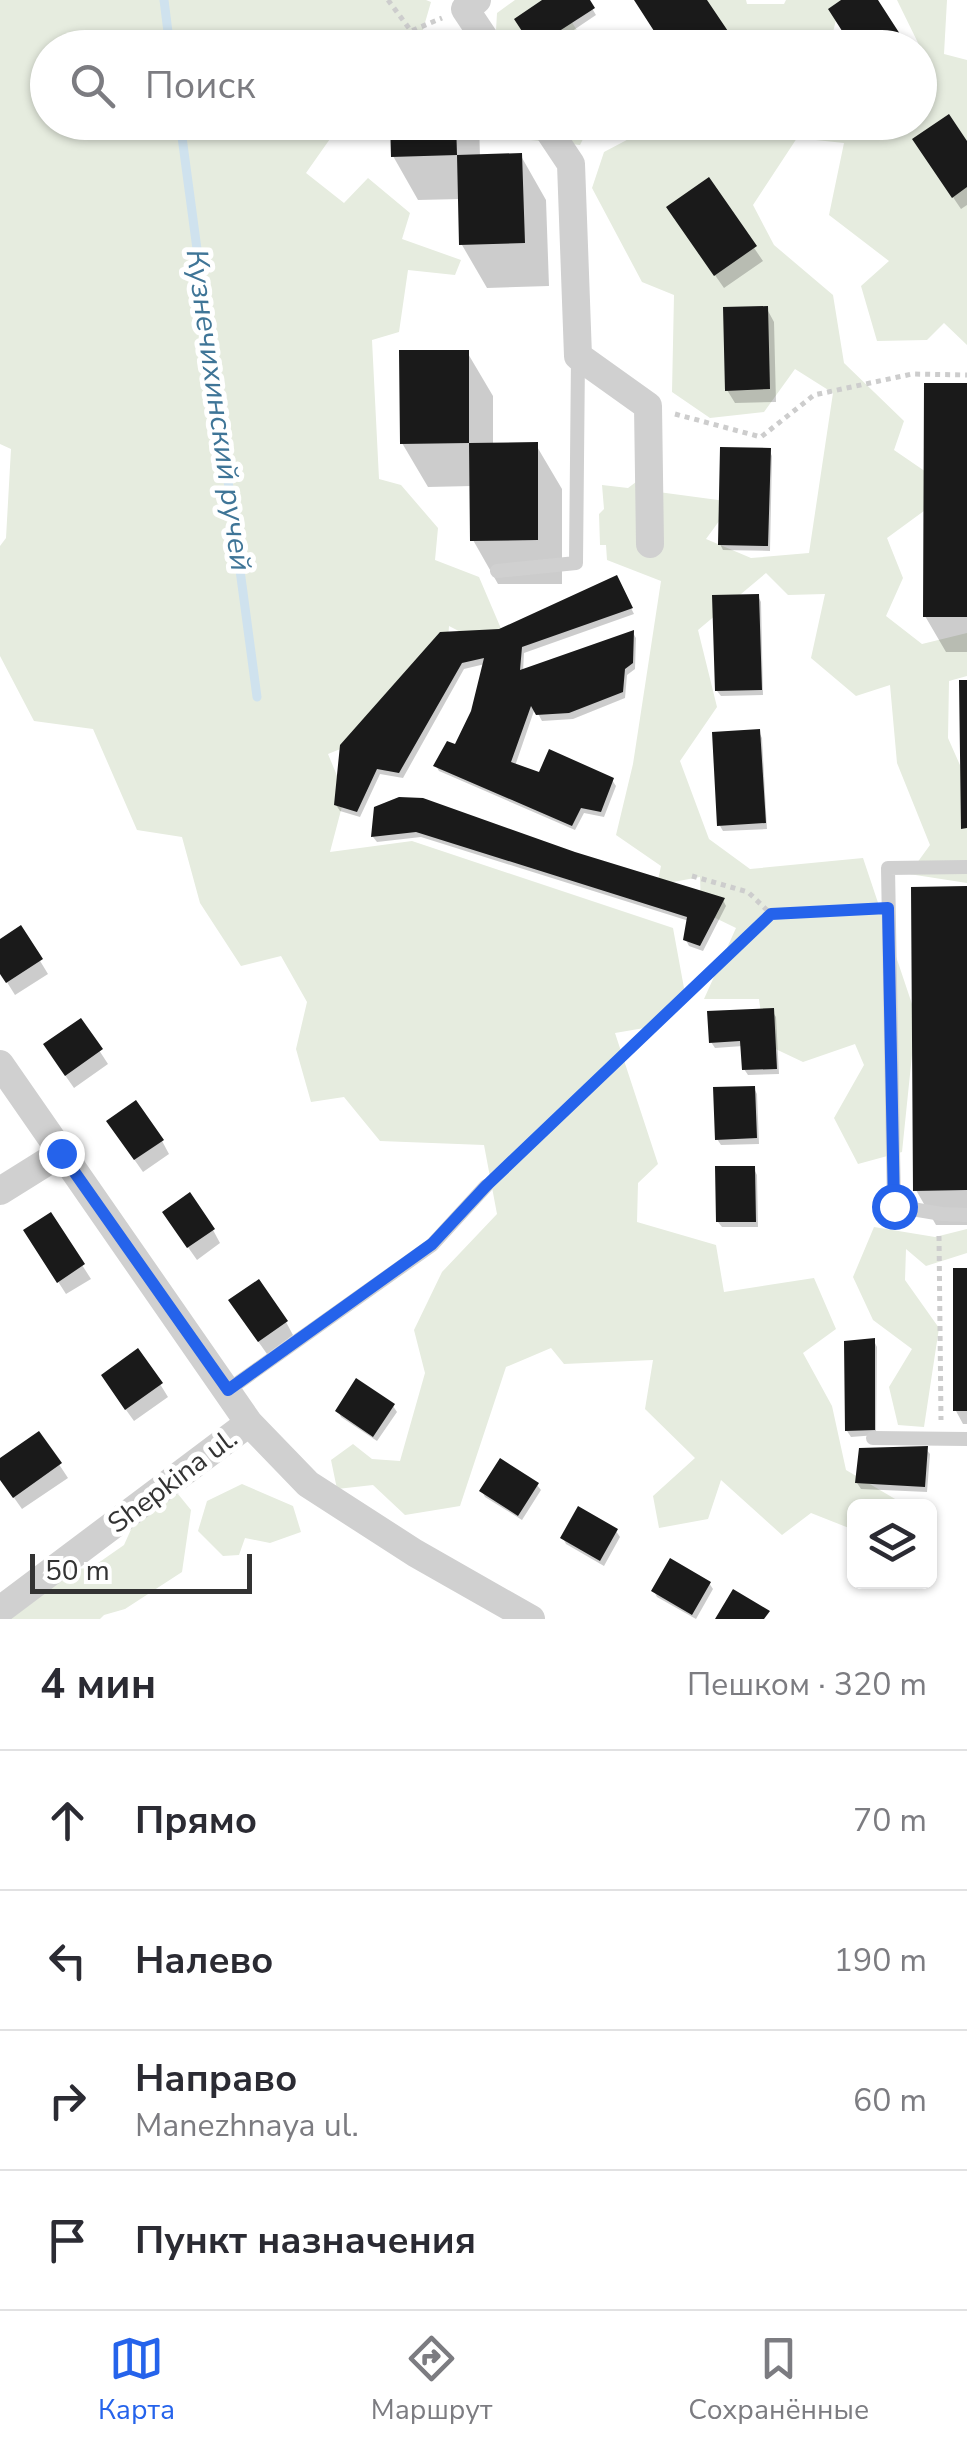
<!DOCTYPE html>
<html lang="ru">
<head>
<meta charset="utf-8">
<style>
	:root { --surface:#fff; --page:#f2f2f3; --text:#2b2b33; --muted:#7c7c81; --line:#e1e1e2; --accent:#2563eb }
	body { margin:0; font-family:"Nunito Sans",sans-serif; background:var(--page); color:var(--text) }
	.controls { position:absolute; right:30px; bottom:30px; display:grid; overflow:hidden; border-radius:15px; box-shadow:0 2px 8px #0004 }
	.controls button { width:90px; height:90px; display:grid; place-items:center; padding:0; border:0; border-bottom:2px solid var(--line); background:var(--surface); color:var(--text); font:50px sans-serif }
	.scale { position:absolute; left:30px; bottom:25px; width:222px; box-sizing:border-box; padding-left:10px; border:5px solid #333; border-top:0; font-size:28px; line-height:35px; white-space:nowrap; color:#333; -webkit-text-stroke:8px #fff; paint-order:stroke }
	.stop { position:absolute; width:30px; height:30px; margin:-22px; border:8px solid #2563eb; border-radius:50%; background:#fff }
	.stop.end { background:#2563eb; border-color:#fff; box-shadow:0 2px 10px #0008 }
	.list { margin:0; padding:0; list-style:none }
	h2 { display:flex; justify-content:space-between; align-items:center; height:130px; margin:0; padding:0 40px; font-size:42px }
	h2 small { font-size:32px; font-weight:400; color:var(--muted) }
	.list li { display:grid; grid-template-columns:65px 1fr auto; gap:30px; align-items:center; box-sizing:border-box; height:140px; padding:0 40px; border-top:2px solid var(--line) }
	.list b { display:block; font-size:38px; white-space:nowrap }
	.list p { margin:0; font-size:32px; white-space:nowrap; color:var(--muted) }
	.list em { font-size:32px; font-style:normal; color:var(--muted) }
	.icon { flex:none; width:55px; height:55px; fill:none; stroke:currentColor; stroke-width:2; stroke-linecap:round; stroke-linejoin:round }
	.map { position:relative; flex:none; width:967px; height:1619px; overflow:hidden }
	.search { position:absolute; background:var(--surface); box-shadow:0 2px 8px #0004; left:30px; right:30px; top:30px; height:110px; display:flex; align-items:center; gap:25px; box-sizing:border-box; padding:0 35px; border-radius:55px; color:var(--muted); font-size:38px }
	.sheet { height:690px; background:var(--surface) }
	nav { display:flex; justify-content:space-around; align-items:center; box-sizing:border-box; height:140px; border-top:2px solid var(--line); background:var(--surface); font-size:28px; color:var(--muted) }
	nav a { display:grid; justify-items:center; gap:5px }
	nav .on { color:var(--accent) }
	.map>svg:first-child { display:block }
	.green { fill:#e6ecdf }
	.shadow { fill:#0003 }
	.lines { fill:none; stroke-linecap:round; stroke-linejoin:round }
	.stream { stroke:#cfe2ee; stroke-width:9 }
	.building { fill:#1a1a1a }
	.path { stroke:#cdcdcd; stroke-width:5; stroke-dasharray:5 5; stroke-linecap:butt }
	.lane { stroke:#d0d0d0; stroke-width:14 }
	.street { stroke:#d0d0d0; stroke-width:28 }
	.route { stroke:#2563eb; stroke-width:12 }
	.labels { text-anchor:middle; stroke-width:10; stroke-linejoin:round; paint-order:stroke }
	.street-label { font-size:28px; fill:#333; stroke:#fff }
	.water-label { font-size:30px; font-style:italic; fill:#3f7597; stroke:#fff }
</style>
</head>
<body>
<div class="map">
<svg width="967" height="1619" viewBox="0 0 967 1619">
	<rect width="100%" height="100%" fill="#fff"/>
	<path class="green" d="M0,0h426l5,2 -9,31 -28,14 -346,1v74l299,1 -15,13 -26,37 38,30 24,-25 42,35 -8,26 59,21 -6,15 -47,-5 -9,62 -27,8 7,139 22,6 37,43 -3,32 44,17 26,61 -19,7 -37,-19 -3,43 -66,64 -52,21 17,41 -15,57 82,-11 261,87 13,71 -30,27 -41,7 43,131 -20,19 -1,39 79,23 8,47 90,-14 22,51 -33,24 29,53 14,64 61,36h-53v24l-43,-17 -29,22 -61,-55 -13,39 -49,9 -6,-32 42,-38 -50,-49 8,-49 -89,4 -13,-16 -45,19 -46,139 -55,9 -32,-30 -36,4 -6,-29 22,-16 19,15 28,2 25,-88 -11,-43 28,-58 55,-58 -13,-69 -104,-4 -36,-44 -33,5 -15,-53 11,-47 -26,-46 -40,10 -41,-63 -18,-66 -45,-7 -44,-101 -59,-8 -34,-65v-110l6,-8 5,-89 -11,-5z
		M515,0h31l22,16 17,27v4l-90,1 2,-35z
		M691,0h55l1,4h37l2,-4h55l-12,48 -25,-1 -19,-4 -2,4h-78z
		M897,0h50l-3,54 23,6v285l-23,-22 -17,17 -50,1 -16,-55 28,-25 -60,-46 15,-72 -47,-5 -44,67 21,40 59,50 11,68 60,58 -10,29 35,24 -1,34 -41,30 16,40 -17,38 36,28 45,-11v43l-18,5 -1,57 19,43v102l-58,-9 21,-29 -33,-82 -7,-78 -34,11 -45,-38 14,-64 -37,1 -22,-22 -68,57 19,77 -37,54 29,78 41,30 113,-11 53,158 -14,136 -44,12 -24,-46 30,-53 -9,-21 -52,18 -38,-18 -6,-45h-55l32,-71 -35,-17 -1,-34 -43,8 4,-19 -45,-31 17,-71 28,-183 -54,-21 -1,-15h-6l-1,-31 5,-5 -2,-24 26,3 8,-6v7l97,13 -27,37 45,19 58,-5 24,-160 -38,-24 -31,43 -54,6 -38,-26 2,-97 -32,-13 -50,-94 12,-36 55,-29 261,-1 1,-73z
		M517,123h74l-11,22 -69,-7z
		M874,1227l61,10 32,-8v24l-41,13 -20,-17 -1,31 34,48 -15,99 -26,-2 -9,-38 23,-38 -39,-29 -20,-43z
		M242,1484l51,22 8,26 -31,11 -25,-5 -6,17 -16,1 -25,-25 9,-30z
		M178,1494l13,16 -9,62 -57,37 -21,6 -4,4h-98l72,-50 17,-1 33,-23 9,-20z"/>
	<path class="shadow" d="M547,0h40l9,15 -49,33h-12l-18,-29z
		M622,40l5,8h-15z
		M392,122h87l1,35 41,-1 25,44 3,86 -62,2 -25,-43 -1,-46 -43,1 -25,-44z
		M967,145v60l-6,4 -38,-56z
		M708,181l55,80 -39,27 -47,-67z
		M767,309l7,13 2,80 -41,1 -8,-13z
		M467,352l26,44v49h43l26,44v95h-64l-25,-44 -1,-54 -44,1 -26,-44z
		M967,386v266h-21l-21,-36z
		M769,450l3,6 -2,95 -47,-1 -3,-6z
		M616,578l18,36 -110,39 -1,19 110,-39 3,5 -1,31 -8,6 -2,23 -52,21 -31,2 -7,-13 -20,58 25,10 72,4 4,6 -12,31 -20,-4 -9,17 -136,-59 -3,-5 20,-19 18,-35 11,-48 -21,5 -61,109 -23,-4 -20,43 -20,-6 -4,-6 6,-59 157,-115z
		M758,596l3,6 2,93 -42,1 -4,-5z
		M759,732l3,6 5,91 -44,2 -3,-5z
		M376,808l198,47 149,45 3,6 -23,45 -14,-5 -3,-6 3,-19 -268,-84 -44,5 -4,-5z
		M967,889v336h-31l-20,-35z
		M20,928l28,46 -33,21 -15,-24v-29z
		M772,1011l4,6 3,57 -31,1 -4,-6 -1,-23 -28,2 -4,-6z
		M80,1021l28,43 -34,24 -21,-30z
		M754,1088l3,6 2,50 -38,1 -4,-6z
		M117,1135l45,6 7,13 -26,18z
		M754,1169l3,6 1,52h-36l-4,-5z
		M50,1215l41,64 -25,15 -32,-50z
		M173,1226l40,4 7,13 -23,17z
		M967,1271v153h-4l-7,-13z
		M239,1314l47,8 7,13 -26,19z
		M874,1341l3,6 -1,88 -25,2 -4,-6z
		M160,1384l8,13 -34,24 -23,-32z
		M393,1406l4,6 -20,29 -36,-24 -3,-6z
		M39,1434l29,44 -46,31 -22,-31v-17z
		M926,1449l4,5 -3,38 -66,-3 -4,-6z
		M537,1485l4,5 -19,30 -37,-23 -3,-6z
		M616,1531l4,6 -16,29 -38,-22 -3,-6z
		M709,1583l4,6 -17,30 -39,-22 -3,-6z"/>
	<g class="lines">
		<path class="stream" d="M164,0l6,48
			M180,122l77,575"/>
	</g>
	<path class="building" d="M542,0h48l5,8 -62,40 -19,-29z
		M634,0h73l29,43 -6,5h-65z
		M841,0h37l31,48h-56l-25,-39z
		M949,114l18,27v46l-15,11 -40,-59z
		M390,122h66l1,33 -66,2z
		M522,153l3,90 -66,2 -2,-90z
		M709,177l48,69 -43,30 -48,-69z
		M768,306l2,83 -45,2 -2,-84z
		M399,350h70v93l-69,1z
		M924,383h43v234h-44z
		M538,442v98l-68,1 -1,-98z
		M720,447l51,1 -3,98 -50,-1z
		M617,575l16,33 -111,39 -2,23 114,-40 -1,33 -8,6 -2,23 -54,21 -33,2 -5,-9 -20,56 28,10 10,-23 65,29 -13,34 -20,-4 -9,18 -139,-60 14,-25 8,3 16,-33 13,-53 -22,5 -63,110 -22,-4 -20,43 -23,-7 6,-60 100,-113 59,-3z
		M759,594l3,96 -47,1 -3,-96z
		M959,680h8v148l-6,1z
		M760,729l6,94 -49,3 -5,-94z
		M399,797l24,1 152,54 150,46 -25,48 -17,-6 4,-23 -271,-85 -45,5 3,-30z
		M967,886v304l-54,1 -2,-304z
		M21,925l22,34 -37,24 -6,-9v-35z
		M774,1008l3,61 -35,1 -2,-29 -31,2 -2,-32z
		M81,1018l22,31 -38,27 -22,-32z
		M755,1086l2,52 -42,2 -2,-53z
		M136,1100l28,40 -30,20 -28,-39z
		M715,1166h40l1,56h-40z
		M190,1192l25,37 -28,19 -25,-36z
		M51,1212l34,52 -28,19 -34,-53z
		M953,1268h14v143h-14z
		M259,1279l29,42 -30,21 -30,-42z
		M875,1338v92l-30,1 -1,-90z
		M138,1348l25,35 -38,27 -24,-35z
		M356,1378l39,26 -22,33 -38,-26z
		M39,1431l23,32 -49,35 -13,-18v-22z
		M928,1446l-3,41 -70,-4 4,-35z
		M500,1458l39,25 -21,33 -39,-25z
		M578,1506l40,23 -18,32 -40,-23z
		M670,1558l41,24 -19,33 -41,-24z
		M733,1589l37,22 -6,8h-49z"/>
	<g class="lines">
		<path class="path" d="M388,0l23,31 31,-13
			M675,414l86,23 53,-42 98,-21 55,1
			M692,876l56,16 23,22
			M500,1172l271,-258 99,-6
			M939,1236l2,184"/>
		<path class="lane" d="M497,571l79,-8 2,-206
			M967,867l-79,1 6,338 48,8 25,1
			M228,1390l204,-145 54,-59
			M873,1438l94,1"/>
		<path class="street" d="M477,0l-12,9 26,39
			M543,122l28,42 7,192 70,50 2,138
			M0,1064l249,359 59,61 107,69 116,66
			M0,1191l61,-38
			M0,1610l249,-187"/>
	</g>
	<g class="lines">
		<path class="route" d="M61,1153l167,237 204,-146 54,-58 285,-272 117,-6 6,298"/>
	</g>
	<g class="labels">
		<g class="street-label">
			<text transform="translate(172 1480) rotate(-37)" y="10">Shepkina ul.</text>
		</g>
		<g class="water-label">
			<text transform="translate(219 410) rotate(82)" y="10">Кузнечихинский ручей</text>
		</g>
	</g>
</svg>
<div class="controls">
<button><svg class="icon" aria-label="layers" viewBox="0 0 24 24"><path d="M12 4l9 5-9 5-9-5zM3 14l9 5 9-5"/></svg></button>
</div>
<div class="scale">50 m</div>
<div class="stop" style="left:894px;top:1206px"></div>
<div class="stop end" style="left:61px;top:1153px"></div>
<div class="search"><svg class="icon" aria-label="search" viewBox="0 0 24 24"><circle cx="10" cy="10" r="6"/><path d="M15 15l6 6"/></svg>Поиск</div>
</div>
<section class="sheet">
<h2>4 мин<small>Пешком · 320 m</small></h2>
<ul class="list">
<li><svg class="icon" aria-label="ahead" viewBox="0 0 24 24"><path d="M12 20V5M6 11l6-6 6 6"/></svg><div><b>Прямо</b></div><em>70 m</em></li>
<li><svg class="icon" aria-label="left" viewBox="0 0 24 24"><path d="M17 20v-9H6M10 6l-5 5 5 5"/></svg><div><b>Налево</b></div><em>190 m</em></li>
<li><svg class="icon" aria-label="right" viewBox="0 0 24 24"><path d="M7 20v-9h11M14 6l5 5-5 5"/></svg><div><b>Направо</b><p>Manezhnaya ul.</p></div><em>60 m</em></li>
<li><svg class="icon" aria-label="arrive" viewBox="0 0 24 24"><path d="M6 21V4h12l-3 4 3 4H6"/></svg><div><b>Пункт назначения</b></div></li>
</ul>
</section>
<nav>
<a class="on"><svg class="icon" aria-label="map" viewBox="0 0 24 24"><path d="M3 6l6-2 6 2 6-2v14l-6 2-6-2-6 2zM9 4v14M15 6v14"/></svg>Карта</a>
<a><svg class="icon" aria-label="directions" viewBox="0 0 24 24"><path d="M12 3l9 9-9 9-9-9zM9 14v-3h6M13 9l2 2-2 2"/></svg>Маршрут</a>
<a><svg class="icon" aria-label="saved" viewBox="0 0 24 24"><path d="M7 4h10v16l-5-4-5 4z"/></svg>Сохранённые</a>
</nav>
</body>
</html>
